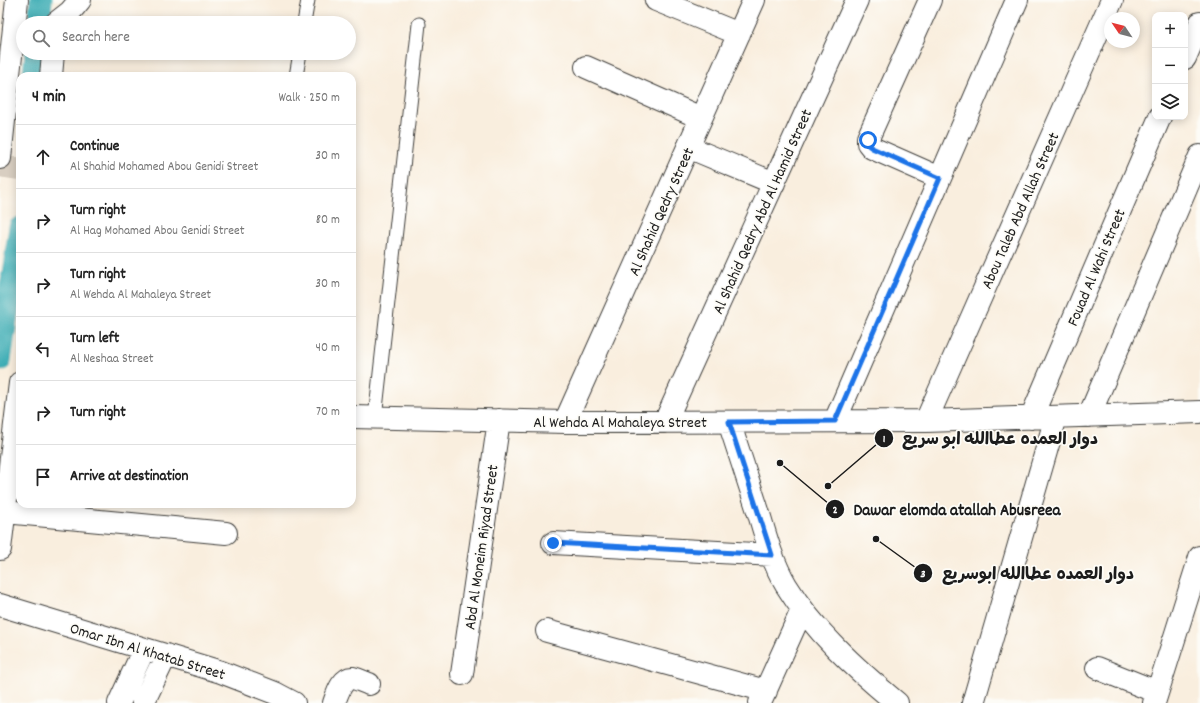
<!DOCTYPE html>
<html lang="en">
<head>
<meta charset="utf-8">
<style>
	:root { --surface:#fff; --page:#f6f6f6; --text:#222; --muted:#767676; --line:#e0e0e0 }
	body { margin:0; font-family:Dekko,"Playpen Sans Arabic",sans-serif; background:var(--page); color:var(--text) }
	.controls { position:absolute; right:12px; top:12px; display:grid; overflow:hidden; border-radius:8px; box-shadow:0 2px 10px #0003 }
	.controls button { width:36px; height:36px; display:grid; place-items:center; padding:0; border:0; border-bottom:1px solid var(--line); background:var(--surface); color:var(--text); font:20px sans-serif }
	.compass { position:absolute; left:1104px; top:12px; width:36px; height:36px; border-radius:50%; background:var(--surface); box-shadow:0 2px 10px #0003; rotate:305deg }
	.stop { position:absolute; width:12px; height:12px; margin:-9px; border:3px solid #1a73e8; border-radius:50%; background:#fff }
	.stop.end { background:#1a73e8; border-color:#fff; box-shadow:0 1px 4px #0008 }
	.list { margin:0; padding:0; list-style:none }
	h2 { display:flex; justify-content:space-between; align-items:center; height:52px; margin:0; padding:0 16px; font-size:17px }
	h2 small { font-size:13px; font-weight:400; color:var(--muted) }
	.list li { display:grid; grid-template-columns:26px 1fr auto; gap:12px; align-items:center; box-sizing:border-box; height:64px; padding:0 16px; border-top:1px solid var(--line) }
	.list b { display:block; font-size:15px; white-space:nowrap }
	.list p { margin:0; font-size:13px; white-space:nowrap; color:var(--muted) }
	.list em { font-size:13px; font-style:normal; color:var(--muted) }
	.icon { flex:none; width:22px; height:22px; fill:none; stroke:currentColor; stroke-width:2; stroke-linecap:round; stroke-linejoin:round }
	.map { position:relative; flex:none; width:1200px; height:703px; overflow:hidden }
	.search { position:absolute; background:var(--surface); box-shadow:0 2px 10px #0003; left:16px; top:16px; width:340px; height:44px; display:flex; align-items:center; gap:10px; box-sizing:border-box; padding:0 14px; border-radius:22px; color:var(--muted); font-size:15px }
	.panel { position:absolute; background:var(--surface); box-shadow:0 2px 10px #0003; left:16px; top:72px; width:340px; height:436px; border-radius:12px }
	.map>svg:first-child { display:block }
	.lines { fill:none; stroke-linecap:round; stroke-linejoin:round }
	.canal { stroke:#3bacb4; stroke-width:23 }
	.street-tunnel { stroke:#d8cec1; stroke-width:22; stroke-dasharray:22 11; stroke-linecap:butt }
	.lane-casing { stroke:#3d3c39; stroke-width:15 }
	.street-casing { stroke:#3d3c39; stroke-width:24 }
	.lane { stroke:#fff; stroke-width:13 }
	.street { stroke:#fff; stroke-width:22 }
	.route { stroke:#1a73e8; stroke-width:5 }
	.labels { text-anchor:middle; stroke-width:3.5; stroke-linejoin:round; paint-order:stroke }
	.street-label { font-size:16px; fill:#1c1c1c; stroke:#fdfcf7 }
	.leader { fill:none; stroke:#1c1c1c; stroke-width:1.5 }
	.callout-dot { fill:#1c1c1c; stroke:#fdfcf7; stroke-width:1.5 }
	.mark-label { font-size:12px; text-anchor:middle; font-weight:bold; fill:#fff }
	.callout-label { font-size:17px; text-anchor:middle; font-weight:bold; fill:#1c1c1c; stroke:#fdfcf7; stroke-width:3.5; stroke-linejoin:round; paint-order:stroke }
</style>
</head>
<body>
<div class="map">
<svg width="1200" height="703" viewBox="0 0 1200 703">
	<rect width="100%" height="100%" fill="#fdfcf7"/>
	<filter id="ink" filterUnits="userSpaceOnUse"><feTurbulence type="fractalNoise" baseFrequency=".025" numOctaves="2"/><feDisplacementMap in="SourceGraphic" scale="8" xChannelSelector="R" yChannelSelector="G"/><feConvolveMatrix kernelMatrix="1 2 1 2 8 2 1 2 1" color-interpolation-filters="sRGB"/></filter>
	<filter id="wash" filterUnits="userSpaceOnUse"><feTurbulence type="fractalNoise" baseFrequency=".012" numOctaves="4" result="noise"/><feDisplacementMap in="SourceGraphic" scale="16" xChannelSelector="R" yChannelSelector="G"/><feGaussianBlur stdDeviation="0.9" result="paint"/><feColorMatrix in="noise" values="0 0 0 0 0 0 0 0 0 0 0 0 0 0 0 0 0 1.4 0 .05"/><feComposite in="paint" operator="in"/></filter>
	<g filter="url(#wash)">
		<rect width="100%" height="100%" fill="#f9eede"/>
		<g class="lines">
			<path class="canal" d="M39,23l2,-23
				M34,76l2,-23
				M0,360l20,-132"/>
		</g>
	</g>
	<g filter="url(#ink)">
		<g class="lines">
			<path class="street-tunnel" d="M0,166l20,3"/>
			<defs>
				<path id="lane" d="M304,23l4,-23
					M296,76l4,-23
					M375,418l44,-394"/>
				<path id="street" d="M656,0l83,34
					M930,0l-62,138v5l4,5 68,30
					M56,23l14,-11 10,-12
					M1185,58l15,-35
					M586,67l115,51
					M51,76l2,-23
					M688,147l86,36
					M0,158l17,-158
					M1089,416l111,-260
					M352,417l213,5 361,-1 274,-9
					M1031,418l129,-301
					M835,421l182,-421
					M926,421l186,-421
					M565,422l189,-422
					M665,422l192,-422
					M729,422c10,31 20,61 30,92 7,24 14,49 27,71 28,46 70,84 111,118
					M5,512l221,21
					M553,543l219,12
					M0,549l20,-166
					M0,605l221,67 54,21 19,10
					M547,631l219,60
					M1097,668l60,24
					M462,674l37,-254
					M119,703l25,-54
					M143,703l23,-48
					M334,703c3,-8 8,-26 19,-25 5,1 11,4 16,6
					M760,703l42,-93
					M973,703l83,-286
					M1154,703l46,-146"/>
			</defs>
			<use href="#lane" class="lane-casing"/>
			<use href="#street" class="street-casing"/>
			<use href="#lane" class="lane"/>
			<use href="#street" class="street"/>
		</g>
	</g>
	<g class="lines" filter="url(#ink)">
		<path class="route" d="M553,543l219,12 -43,-133 106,-1 105,-243 -68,-30 -4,-3v-5"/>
	</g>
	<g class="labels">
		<g class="street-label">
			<text transform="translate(1019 210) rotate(-66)" y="6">Abou Taleb Abd Allah Street</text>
			<text transform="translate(660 211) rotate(-66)" y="6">Al Shahid Qedry Street</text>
			<text transform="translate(761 211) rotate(-66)" y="6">Al Shahid Qedry Abd Al Hamid Street</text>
			<text transform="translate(1095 267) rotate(-67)" y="6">Fouad Al Wahi Street</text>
			<text x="620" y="427">Al Wehda Al Mahaleya Street</text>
			<text transform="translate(480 547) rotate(-82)" y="6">Abd Al Moneim Riyad Street</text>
			<text transform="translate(148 650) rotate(17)" y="6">Omar Ibn Al Khatab Street</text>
		</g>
	</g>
	<path class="leader" d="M828 486L884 438M780 463L835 509M876 539L923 573"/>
	<g class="callout-dot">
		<circle cx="828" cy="486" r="4"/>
		<circle cx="780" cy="463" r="4"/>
		<circle cx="876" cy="539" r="4"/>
		<circle cx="884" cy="438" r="10"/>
		<circle cx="835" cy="509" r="10"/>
		<circle cx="923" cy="573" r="10"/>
	</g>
	<g class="mark-label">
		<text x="884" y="442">1</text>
		<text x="835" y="513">2</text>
		<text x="923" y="577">3</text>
	</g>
	<g class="callout-label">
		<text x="1000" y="444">دوار العمده عطاالله ابو سريع</text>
		<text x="957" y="515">Dawar elomda atallah Abusreea</text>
		<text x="1038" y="579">دوار العمده عطاالله ابوسريع</text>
	</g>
</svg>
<div class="controls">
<button>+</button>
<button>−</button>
<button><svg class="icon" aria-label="layers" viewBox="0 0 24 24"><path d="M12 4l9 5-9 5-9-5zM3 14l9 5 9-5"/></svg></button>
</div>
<svg class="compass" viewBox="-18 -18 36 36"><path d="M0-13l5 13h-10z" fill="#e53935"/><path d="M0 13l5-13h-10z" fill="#767676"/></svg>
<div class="stop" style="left:868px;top:140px"></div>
<div class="stop end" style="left:553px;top:543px"></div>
<div class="search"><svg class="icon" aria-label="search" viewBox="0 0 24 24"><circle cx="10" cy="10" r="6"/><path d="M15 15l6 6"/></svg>Search here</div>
<section class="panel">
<h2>4 min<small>Walk · 250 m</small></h2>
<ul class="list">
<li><svg class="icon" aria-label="ahead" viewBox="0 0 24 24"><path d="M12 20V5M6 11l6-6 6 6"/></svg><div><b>Continue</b><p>Al Shahid Mohamed Abou Genidi Street</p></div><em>30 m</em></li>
<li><svg class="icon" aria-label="right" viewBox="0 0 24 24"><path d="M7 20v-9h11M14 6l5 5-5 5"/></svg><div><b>Turn right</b><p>Al Hag Mohamed Abou Genidi Street</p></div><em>80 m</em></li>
<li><svg class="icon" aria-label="right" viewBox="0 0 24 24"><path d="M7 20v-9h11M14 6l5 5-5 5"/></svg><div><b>Turn right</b><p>Al Wehda Al Mahaleya Street</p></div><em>30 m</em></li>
<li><svg class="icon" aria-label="left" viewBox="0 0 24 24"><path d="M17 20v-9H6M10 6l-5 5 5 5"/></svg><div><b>Turn left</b><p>Al Neshaa Street</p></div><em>40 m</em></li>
<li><svg class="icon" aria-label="right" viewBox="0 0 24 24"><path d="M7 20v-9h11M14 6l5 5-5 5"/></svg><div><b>Turn right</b></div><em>70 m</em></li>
<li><svg class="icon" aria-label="arrive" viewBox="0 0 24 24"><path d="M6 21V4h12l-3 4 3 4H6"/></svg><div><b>Arrive at destination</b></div></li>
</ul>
</section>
</div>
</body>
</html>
